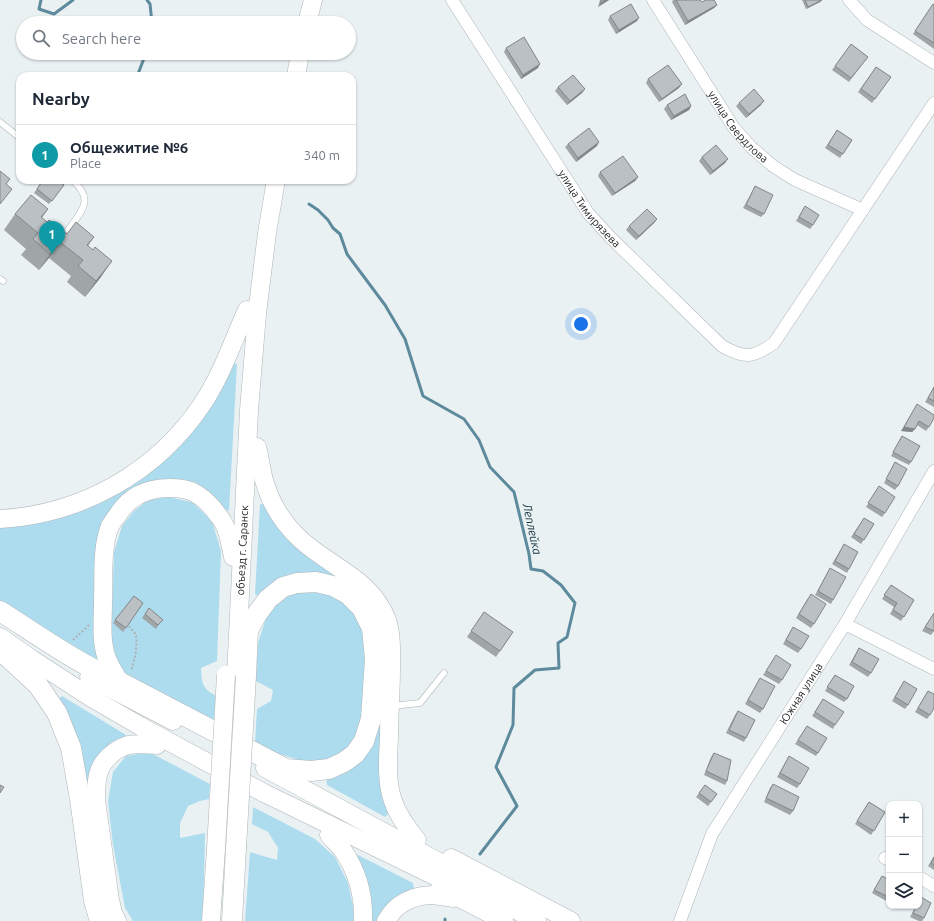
<!DOCTYPE html>
<html lang="en">
<head>
<meta charset="utf-8">
<style>
	:root { --surface:#fff; --page:#f6f6f7; --text:#1f2937; --muted:#747a83; --line:#e0e1e3; --accent:#d93025 }
	body { margin:0; font-family:Ubuntu,sans-serif; background:var(--page); color:var(--text) }
	.controls { position:absolute; right:12px; bottom:12px; display:grid; overflow:hidden; border-radius:8px; box-shadow:0 1px 3px #0004 }
	.controls button { width:36px; height:36px; display:grid; place-items:center; padding:0; border:0; border-bottom:1px solid var(--line); background:var(--surface); color:var(--text); font:20px sans-serif }
	.you { position:absolute; left:581px; top:324px; width:14px; height:14px; margin:-10px; border:3px solid #fff; border-radius:50%; background:#1a73e8; box-shadow:0 0 0 6px #1a73e833 }
	.badge { display:grid; place-items:center; width:26px; height:26px; border-radius:50%; background:var(--accent); color:#fff; font-size:13px; font-weight:700 }
	.pin { position:absolute; translate:-50% -33px; filter:drop-shadow(0 1px 2px #0008) }
	.pin::after { content:''; position:absolute; top:21px; width:14px; height:12px; background:inherit; clip-path:polygon(0 0,100% 0,50% 100%) }
	.list { margin:0; padding:0; list-style:none }
	h2 { display:flex; justify-content:space-between; align-items:center; height:52px; margin:0; padding:0 16px; font-size:17px }
	h2 small { font-size:13px; font-weight:400; color:var(--muted) }
	.list li { display:grid; grid-template-columns:26px 1fr auto; gap:12px; align-items:center; box-sizing:border-box; height:60px; padding:0 16px; border-top:1px solid var(--line) }
	.list b { display:block; font-size:15px; white-space:nowrap }
	.list p { margin:0; font-size:13px; white-space:nowrap; color:var(--muted) }
	.list em { font-size:13px; font-style:normal; color:var(--muted) }
	.icon { flex:none; width:22px; height:22px; fill:none; stroke:currentColor; stroke-width:2; stroke-linecap:round; stroke-linejoin:round }
	.map { position:relative; flex:none; width:934px; height:921px; overflow:hidden }
	.search { position:absolute; background:var(--surface); box-shadow:0 1px 3px #0004; left:16px; top:16px; width:340px; height:44px; display:flex; align-items:center; gap:10px; box-sizing:border-box; padding:0 14px; border-radius:22px; color:var(--muted); font-size:15px }
	.panel { position:absolute; background:var(--surface); box-shadow:0 1px 3px #0004; left:16px; top:72px; width:340px; height:112px; border-radius:12px }
	.map>svg:first-child { display:block }
	.green { fill:#aedcef }
	.lines { fill:none; stroke-linecap:round; stroke-linejoin:round }
	.stream { stroke:#5d8a9c; stroke-width:3 }
	.lane-casing { stroke:#afb5b8; stroke-width:7 }
	.street-casing { stroke:#afb5b8; stroke-width:13 }
	.secondary-casing { stroke:#afb5b8; stroke-width:19 }
	.primary-casing { stroke:#afb5b8; stroke-width:21 }
	.path { stroke:#abb1b2; stroke-width:2; stroke-dasharray:2 2; stroke-linecap:butt }
	.lane { stroke:#fff; stroke-width:6 }
	.street { stroke:#fff; stroke-width:12 }
	.secondary { stroke:#fff; stroke-width:18 }
	.primary { stroke:#fff; stroke-width:20 }
	.secondary-bridge-casing { stroke:#afb5b8; stroke-width:19; stroke-linecap:butt }
	.primary-bridge-casing { stroke:#afb5b8; stroke-width:21; stroke-linecap:butt }
	.secondary-bridge { stroke:#fff; stroke-width:18 }
	.primary-bridge { stroke:#fff; stroke-width:20 }
	.wall { fill:#a0a5a8 }
	.shaded-wall { fill:#828688 }
	.building { fill:#bac0c3; stroke:#828688 }
	.labels { text-anchor:middle; stroke-width:4; stroke-linejoin:round; paint-order:stroke }
	.street-label { font-size:11px; fill:#232526; stroke:#eaf1f3 }
	.water-label { font-size:12px; font-style:italic; fill:#14323e; stroke:#eaf1f3 }
</style>
</head>
<body>
<div class="map">
<svg width="934" height="921" viewBox="0 0 934 921">
	<rect width="100%" height="100%" fill="#eaf1f3"/>
	<path class="green" d="M232,363l5,1 -8,147 -6,-3 -31,-23 -73,15 -20,159 -3,4 -96,-60v-77l40,-3 47,-16 37,-19z
		M168,497l24,5 20,19 9,30 -4,110 -16,7c1,16 1,20 15,28l-2,28 -86,-47 -9,-12 -8,-21 3,-92 8,-26 11,-14 15,-12z
		M260,504l6,1 78,77 -84,15 -5,-3z
		M317,589l27,10 18,22 7,33 -4,62 -9,28 -22,15 -23,5 -44,-14 -12,-8 2,-33 14,-8 2,-11 -17,-9 2,-38 10,-31 18,-18z
		M62,696l64,39v4l-38,49 -30,-88z
		M382,707l8,105 -5,5 -58,-32 -1,-7z
		M149,752l61,32 -1,15 -9,2 -12,5 -8,17v15l25,-5 -2,88h-70l-8,-13 -12,-63 -5,-44 5,-29 13,-16z
		M253,807l62,32 20,18 13,26 5,22 1,16h-109l5,-69 27,8 1,-12 -10,-16 -16,-8z
		M356,854l57,29 1,6 -16,6 -10,9 -11,17h-6l-6,-48z"/>
	<g class="lines">
		<path class="stream" d="M41,0l-2,9 15,5 19,-14
			M147,0l3,4 2,19
			M139,76l-1,-2 8,-21
			M309,204l9,6 10,10 5,8 7,6 7,20 38,51 20,34 18,57 41,23 15,21 11,27 24,25 15,62 2,15 12,2 18,14 14,18 -8,34 -9,6 1,25 -24,2 -21,18 -1,37 -17,42 21,39 -37,48
			M445,921v-2"/>
		<defs>
			<path id="lane" d="M0,122l20,16
				M68,230c14,-19 27,-31 4,-50
				M0,279l3,2
				M392,706l28,-3 24,-30"/>
			<g id="street">
				<path id="s1" d="M452,0l117,183 19,30 23,25 111,108c23,13 31,12 52,-3l160,-240"/>
				<path id="s2" d="M653,0l81,128 17,19 22,19 22,14 68,30"/>
				<path d="M849,0l18,20 67,43"/>
				<path d="M845,624l89,45"/>
				<path d="M885,858l4,2"/>
				<path d="M919,877l15,9"/>
				<path id="s3" d="M680,921l32,-87 133,-210 89,-153"/>
			</g>
			<g id="secondary">
				<path d="M307,23l6,-23"/>
				<path d="M296,76l4,-23"/>
				<path d="M257,447c3,11 4,22 7,33 6,22 19,43 36,59 30,28 71,39 87,81 5,15 4,33 4,48 0,24 -2,47 -2,70 -1,21 -3,43 4,63 5,15 14,27 24,39"/>
				<path d="M0,519c83,-5 157,-47 203,-116 19,-29 30,-62 44,-93"/>
				<path d="M0,637l33,23 57,37 50,29 124,67 181,88 38,12 54,28"/>
				<path id="s4" d="M236,676l13,-266 8,-96 10,-81 9,-53"/>
				<path d="M89,677l84,44"/>
				<path d="M120,682c-4,-7 -9,-13 -12,-21 -8,-18 -5,-40 -5,-60 1,-24 -2,-52 7,-75 2,-3 4,-7 7,-10 12,-20 30,-28 53,-28 6,0 15,1 21,3 11,5 20,14 27,24 10,11 12,28 15,42"/>
				<path d="M265,768l185,100 23,17"/>
				<path d="M329,835c5,6 11,11 15,17 14,21 20,44 19,69"/>
				<path d="M451,858l120,63"/>
				<path d="M440,888l64,33"/>
				<path d="M117,921l-4,-8 -3,-13 -14,-100c0,-8 0,-17 2,-25 3,-14 17,-26 30,-30 10,-2 20,0 29,0"/>
				<path d="M211,921l5,-72"/>
				<path d="M386,921c10,-18 28,-26 48,-26 7,1 13,2 20,3"/>
			</g>
			<path id="primary" d="M0,611c39,25 77,52 120,71l166,87 25,2 18,-2 15,-7 11,-8 9,-13 7,-22 4,-60 -3,-31 -10,-20 -14,-14 -15,-8 -17,-4 -19,1 -14,4 -15,12 -11,15 -9,16 -2,46
				M0,650l38,35 19,28 14,35 9,51 14,102 6,20
				M232,921l4,-73"/>
		</defs>
		<use href="#lane" class="lane-casing"/>
		<use href="#street" class="street-casing"/>
		<use href="#secondary" class="secondary-casing"/>
		<use href="#primary" class="primary-casing"/>
		<path class="path" d="M129,626c2,3 6,6 7,10 2,11 -2,25 -5,35
			M73,640l16,-15"/>
		<use href="#lane" class="lane"/>
		<use href="#street" class="street"/>
		<use href="#secondary" class="secondary"/>
		<use href="#primary" class="primary"/>
		<defs>
			<path id="secondary-bridge" d="M216,849l10,-174"/>
			<path id="primary-bridge" d="M236,848l10,-172"/>
		</defs>
		<use href="#secondary-bridge" class="secondary-bridge-casing"/>
		<use href="#primary-bridge" class="primary-bridge-casing"/>
		<use href="#secondary-bridge" class="secondary-bridge"/>
		<use href="#primary-bridge" class="primary-bridge"/>
	</g>
	<path class="wall" d="M600,0h9l-11,7z
		M673,0h27l2,2 15,3 -3,3 -29,17 -13,-23z
		M802,0h20l-2,2 -14,7z
		M933,4l1,1v44l-21,-15z
		M610,16l27,5 -21,13 -8,-14z
		M851,44l17,13 -19,25 -17,-12z
		M506,48l32,20 -17,11 -17,-27z
		M876,67l15,10 -19,26 -14,-11z
		M648,79l31,9 -20,14 -13,-19z
		M558,87l27,2 -3,4 -15,12 -12,-14z
		M739,103l22,2 -15,13 -10,-12z
		M667,105l24,1 -2,4 -18,10 -7,-11z
		M837,130l15,10 -12,18 -15,-10z
		M568,144l29,2 -21,16 -11,-15z
		M702,157l23,6 -15,12 -11,-14z
		M600,172l38,5 -3,4 -23,15 -14,-20z
		M43,180l21,5 -15,19 -15,-11z
		M755,186l9,28 -3,3 -18,-9 10,-18z
		M805,206l8,19 -3,4 -14,-8z
		M48,209l-6,9 5,4 20,12 27,3 -6,9 13,31 -16,20 -18,-15 4,-6 -22,-18 -10,12 -18,-15 5,-6 -22,-19 11,-16z
		M657,219l-3,4 -18,17 -10,-10 3,-4z
		M934,387v20l-9,-5z
		M917,404l12,23 -3,4 -9,-6 -5,7 -11,-1z
		M902,436l9,26 -2,3 -18,-9z
		M895,462l3,24 -3,4 -11,-7z
		M879,486l6,27 -3,4 -16,-10z
		M864,518l10,6 -13,20 -10,-7z
		M844,544l5,25 -2,4 -15,-9z
		M830,568l3,32 -2,4 -16,-9z
		M891,585l23,15 -13,21 -11,-7 4,-7 -12,-8z
		M134,596l9,7 -20,29 -10,-9z
		M808,598l6,26 -3,4 -15,-10z
		M149,608l11,15 -4,6 -14,-11z
		M484,612l29,20 -17,25 -29,-20z
		M934,613v18l-3,4 -9,-4z
		M793,627l8,22 -3,4 -15,-9z
		M859,648l12,25 -3,4 -19,-12z
		M774,659l8,21 -3,4 -16,-9z
		M835,675l12,24 -3,3 -19,-11z
		M760,678l3,31 -3,4 -15,-9z
		M904,681l4,24 -3,4 -13,-8z
		M928,691l2,24 -3,4 -12,-7z
		M823,699l12,26 -2,4 -21,-13z
		M738,711l8,27 -2,4 -18,-9 9,-18z
		M807,726l20,12 -11,18 -21,-12z
		M714,753l13,28 -2,4 -21,-10 7,-18z
		M789,756l11,28 -3,4 -20,-11z
		M773,784l20,27 -3,4 -26,-13 6,-14z
		M705,785l12,9 -9,12 -12,-9z
		M869,802l16,10 -14,23 -16,-11z
		M934,856v14l-6,-4z
		M882,876l7,4v20l-1,2 -16,-9z
		M921,897l3,21 -2,3h-3l-9,-4 6,-11h3v-6z"/>
	<path class="shaded-wall" d="M605,0h4l-11,7 3,-4z
		M822,0l-2,2 -14,7 2,-2z
		M717,5l-3,3 -29,17 3,-4z
		M639,18l-2,3 -21,13 3,-4z
		M540,64l-2,4 -17,11 2,-4z
		M682,84l-3,4 -20,14 3,-3z
		M585,89l-3,4 -15,12 3,-4z
		M764,101l-3,4 -15,13 3,-4z
		M691,106l-2,4 -18,10 3,-4z
		M599,142l-2,4 -21,16 2,-4z
		M728,159l-3,4 -15,12 3,-4z
		M638,177l-3,4 -23,15 3,-3z
		M657,219l-3,4 -18,17 3,-4z
		M60,242l-11,16 -10,12 11,-16z
		M112,261l-11,16 -16,20 11,-16z
		M904,427l11,2 -3,3 -11,-1z"/>
	<path class="building" d="M601,0h4l-4,3z
		M676,0h24l2,2 4,-2h8l3,5 -29,16z
		M805,0h17l-14,7z
		M631,4l8,14 -20,12 -9,-14z
		M933,4l1,1v38l-19,-12z
		M524,37l16,27 -17,11 -17,-27z
		M851,44l17,13 -17,21 -16,-12z
		M668,65l14,19 -20,15 -14,-20z
		M876,67l15,10 -16,22 -14,-10z
		M573,75l12,14 -15,12 -12,-14z
		M754,89l10,12 -15,13 -10,-11z
		M685,94l6,12 -17,10 -7,-11z
		M589,128l10,14 -21,16 -10,-14z
		M837,130l15,10 -9,14 -15,-9z
		M716,145l12,14 -15,12 -11,-14z
		M623,156l15,21 -23,16 -15,-21z
		M0,171l10,8 -4,5 6,5 -12,15z
		M43,180h14l7,5 -12,16 -15,-12z
		M755,186l18,9 -9,19 -18,-9z
		M31,195l17,14 -7,8 6,5 2,-2 18,14 9,-12 18,15 -7,8 6,5 2,-3 17,14 -16,20 -18,-15 5,-6 -23,-18 -10,12 -17,-15 5,-6 -23,-19z
		M805,206l14,9 -6,10 -14,-8z
		M647,209l10,10 -18,17 -10,-10z
		M934,387v14l-6,-3z
		M917,404l17,11v3l-5,9 -10,-6 -4,8 -11,-2z
		M902,436l18,10 -9,16 -18,-10z
		M895,462l12,7 -9,17 -12,-7z
		M879,486l16,11 -10,16 -17,-10z
		M864,518l10,6 -10,16 -10,-6z
		M844,544l14,8 -9,17 -14,-8z
		M830,568l16,9 -13,23 -15,-9z
		M891,585l23,15 -10,17 -11,-7 4,-7 -13,-8z
		M811,594l15,10 -12,20 -15,-10z
		M134,596l9,7 -17,25 -11,-8z
		M149,608l14,12 -5,5 -13,-11z
		M484,612l29,20 -13,19 -29,-20z
		M934,613v18l-9,-4z
		M793,627l16,9 -8,13 -15,-9z
		M859,648l20,11 -8,14 -19,-11z
		M776,655l15,10 -9,15 -16,-9z
		M835,675l19,11 -7,13 -20,-12z
		M760,678l15,8 -12,23 -15,-9z
		M904,681l13,8 -9,16 -13,-8z
		M928,691l6,3v14l-4,7 -12,-7z
		M823,699l21,13 -9,13 -20,-13z
		M738,711l17,9 -9,18 -17,-8z
		M807,726l20,12 -9,15 -20,-13z
		M714,753l17,7 -4,21 -21,-10z
		M789,756l20,12 -9,16 -20,-11z
		M773,784l26,13 -6,14 -27,-13z
		M0,785l4,2 -4,6z
		M705,785l12,9 -6,8 -12,-9z
		M869,802l16,10 -11,19 -17,-10z
		M934,857v8l-3,-2z
		M882,876l7,4v17l-15,-7z
		M921,897l10,6 -7,15 -11,-5 3,-7h3v-5z"/>
	<g class="labels">
		<g class="street-label">
			<text dy="4" stroke="none"><textPath href="#s2" startOffset="153">улица Свердлова</textPath></text>
			<text dy="4" stroke="none"><textPath href="#s1" startOffset="250">улица Тимирязева</textPath></text>
			<text dy="4" stroke="none"><textPath href="#s4" startOffset="126">объезд г. Саранск</textPath></text>
			<text dy="4" stroke="none"><textPath href="#s3" startOffset="259">Южная улица</textPath></text>
		</g>
		<g class="water-label">
			<text transform="translate(532 529) rotate(78)" y="4">Леплейка</text>
		</g>
	</g>
</svg>
<div class="controls">
<button>+</button>
<button>−</button>
<button><svg class="icon" aria-label="layers" viewBox="0 0 24 24"><path d="M12 4l9 5-9 5-9-5zM3 14l9 5 9-5"/></svg></button>
</div>
<div class="you"></div>
<div class="pin badge" style="left:52px;top:254px;background:#0f9aa8">1</div>
<div class="search"><svg class="icon" aria-label="search" viewBox="0 0 24 24"><circle cx="10" cy="10" r="6"/><path d="M15 15l6 6"/></svg>Search here</div>
<section class="panel">
<h2>Nearby<small></small></h2>
<ul class="list">
<li><span class="badge" style="background:#0f9aa8">1</span><div><b>Общежитие №6</b><p>Place</p></div><em>340 m</em></li>
</ul>
</section>
</div>
</body>
</html>
